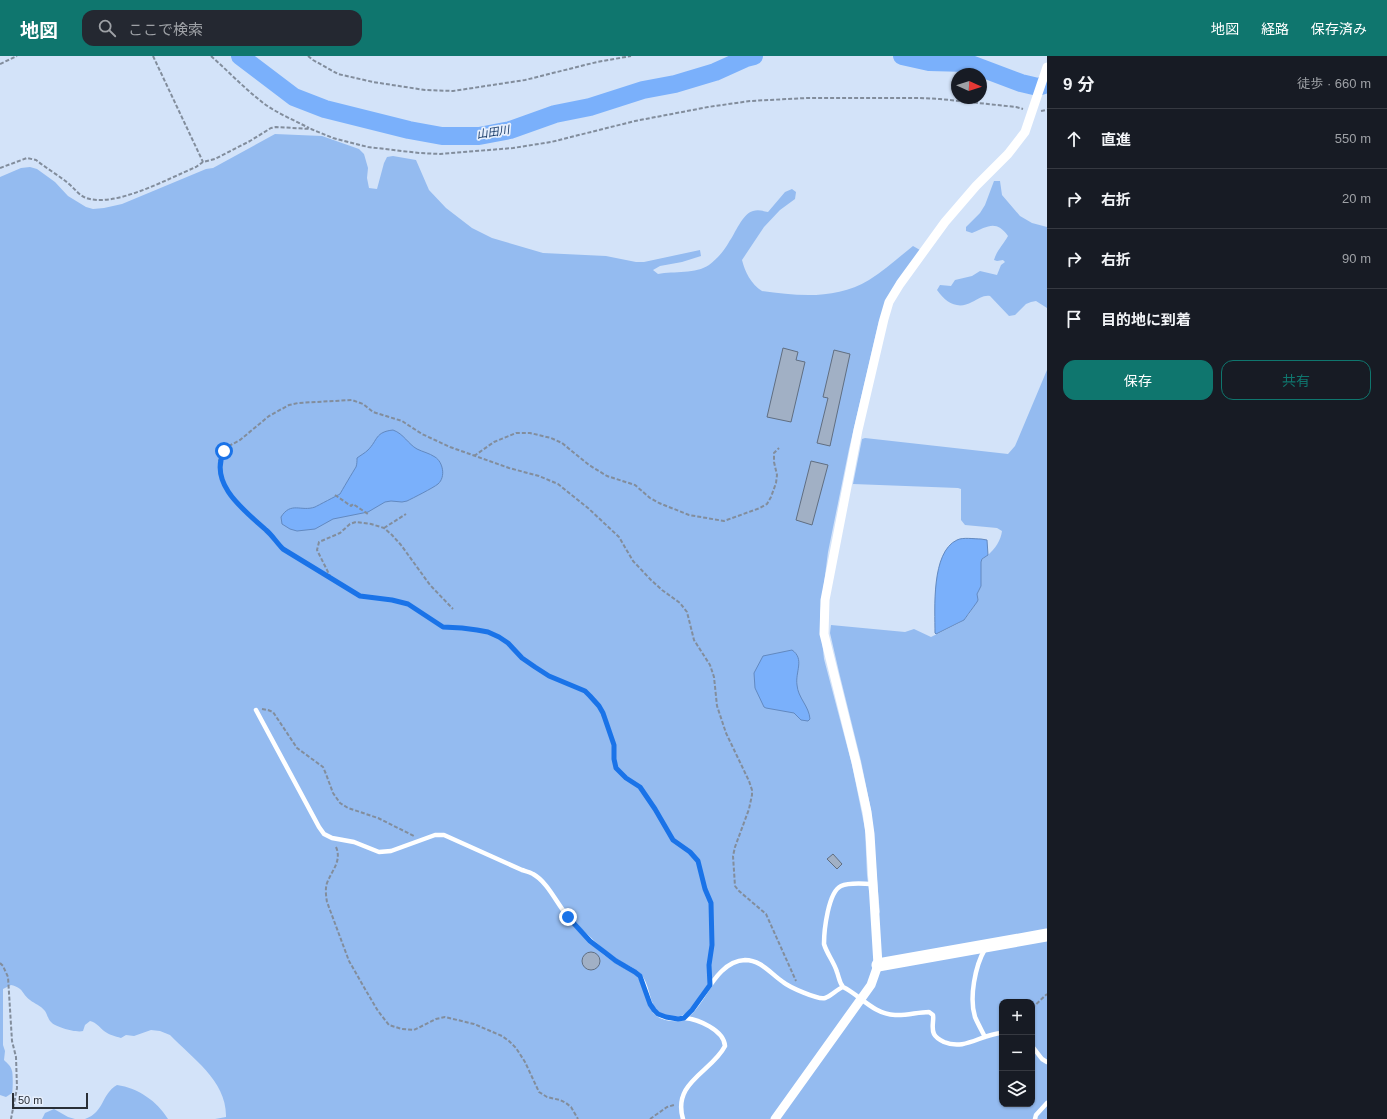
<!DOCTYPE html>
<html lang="ja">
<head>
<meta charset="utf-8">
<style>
	:root { --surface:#171b24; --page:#242831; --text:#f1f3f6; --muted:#9ea1a6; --line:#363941; --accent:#0f766e }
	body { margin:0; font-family:Helvetica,"Noto Sans JP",sans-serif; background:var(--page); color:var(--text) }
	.controls { position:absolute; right:12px; bottom:12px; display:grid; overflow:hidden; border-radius:8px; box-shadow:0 1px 3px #0004 }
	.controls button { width:36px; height:36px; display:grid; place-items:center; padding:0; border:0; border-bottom:1px solid var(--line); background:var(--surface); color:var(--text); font:20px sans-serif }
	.compass { position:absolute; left:951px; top:12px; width:36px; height:36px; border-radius:50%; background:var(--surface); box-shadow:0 1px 3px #0004; rotate:93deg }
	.scale { position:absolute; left:12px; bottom:10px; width:76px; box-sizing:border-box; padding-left:4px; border:2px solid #292f37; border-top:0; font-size:11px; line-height:14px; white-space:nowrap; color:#292f37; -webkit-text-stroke:3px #e6effd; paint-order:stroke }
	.stop { position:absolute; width:12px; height:12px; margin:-9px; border:3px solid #1a73e8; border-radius:50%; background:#fff }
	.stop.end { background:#1a73e8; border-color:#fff; box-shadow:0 1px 4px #0008 }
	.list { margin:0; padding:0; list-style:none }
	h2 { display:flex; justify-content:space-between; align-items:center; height:52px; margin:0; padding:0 16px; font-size:17px }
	h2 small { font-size:13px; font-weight:400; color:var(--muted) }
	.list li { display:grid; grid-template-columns:26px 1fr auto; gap:12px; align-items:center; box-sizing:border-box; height:60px; padding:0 16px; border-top:1px solid var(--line) }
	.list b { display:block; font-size:15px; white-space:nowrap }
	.list em { font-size:13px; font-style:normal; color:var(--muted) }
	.actions { display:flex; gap:8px; padding:12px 16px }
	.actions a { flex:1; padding:9px 0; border:1px solid var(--accent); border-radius:12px; text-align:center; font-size:14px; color:var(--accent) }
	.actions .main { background:var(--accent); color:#fff }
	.icon { flex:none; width:22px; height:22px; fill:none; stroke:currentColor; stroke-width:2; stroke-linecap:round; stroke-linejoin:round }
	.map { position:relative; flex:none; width:1047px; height:1063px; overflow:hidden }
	header { display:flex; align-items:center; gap:24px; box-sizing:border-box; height:56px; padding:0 20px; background:var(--accent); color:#fff }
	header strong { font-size:19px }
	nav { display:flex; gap:22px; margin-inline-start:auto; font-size:14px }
	.search { width:280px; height:36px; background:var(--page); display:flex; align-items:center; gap:10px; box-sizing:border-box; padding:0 14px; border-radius:12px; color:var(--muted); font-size:15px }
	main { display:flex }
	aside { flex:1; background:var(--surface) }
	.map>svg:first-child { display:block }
	.green { fill:#94bbf0; fill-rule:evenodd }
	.water { fill:#7ab0fb; stroke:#6289c0 }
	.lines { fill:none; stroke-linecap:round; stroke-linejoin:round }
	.river { stroke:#7ab0fb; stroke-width:18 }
	.building { fill:#a1b0c5; stroke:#606e81 }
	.path { stroke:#828d9c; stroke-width:2; stroke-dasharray:4 2; stroke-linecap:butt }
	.lane { stroke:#fff; stroke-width:4.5 }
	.street { stroke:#fff; stroke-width:9 }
	.secondary { stroke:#fff; stroke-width:13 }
	.route { stroke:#1a73e8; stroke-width:5 }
	.labels { text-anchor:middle; stroke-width:3.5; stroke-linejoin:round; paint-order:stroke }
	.water-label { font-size:11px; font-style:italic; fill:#103463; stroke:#e6effd }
</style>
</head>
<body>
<header>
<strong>地図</strong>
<div class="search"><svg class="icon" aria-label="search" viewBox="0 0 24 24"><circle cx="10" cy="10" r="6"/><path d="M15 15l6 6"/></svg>ここで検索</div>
<nav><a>地図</a><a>経路</a><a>保存済み</a></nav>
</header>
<main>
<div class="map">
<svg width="1047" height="1063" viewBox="0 0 1047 1063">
	<rect width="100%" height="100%" fill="#d3e3f9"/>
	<path class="green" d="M275,78l47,2 37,13 5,5 4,14 -1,10 2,10 8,1 7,-26 3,-6 6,-1 23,4 13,30 17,18 26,20 20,10 51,15 63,3 30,6h8l56,-12 1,6 -19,6 -22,4 -7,4 5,4c16,-3 38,0 51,-9 8,-6 15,-14 20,-23 6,-8 13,-28 24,-31 5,-2 10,0 15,1l17,-20 7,-3 4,3 -1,7 -15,11 -16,17 -22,33c3,12 9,24 20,31 36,5 74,9 107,-11 16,-10 30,-23 44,-34l7,4 -41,70 -30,129 -21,103 -8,62v9l4,36 28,106 13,64 2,46 2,16 11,23 -9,-104 -10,-49 -22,-89 -9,-39 1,-8 74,7 9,-3 17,8 28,-14 5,-3 5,-6 9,-14 -1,-6 4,-8v-24c1,-4 4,-4 7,-7 7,-6 13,-15 14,-24l-5,-3 -32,-3 -4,-5v-31l-3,-1 -105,-4 9,-45 3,-1 143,16 7,-8 32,-76v749h-832l11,-2c1,-36 -34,-59 -56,-82l-10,-4 -9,-1 -17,6 -8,-1 -5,3c-6,-2 -12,-3 -17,-7 -5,-4 -7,-8 -14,-10l-5,4 -2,6c-7,2 -28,-4 -32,-9 -3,-3 -4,-8 -6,-11 -5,-6 -10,-7 -15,-11 -9,-7 -6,-12 -19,-15l-8,4v56l2,6 -1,9c3,3 7,6 8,11 1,2 1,19 0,22l-6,4 -6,-2v-918l21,-9 9,-1 7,2 18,13 13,14 18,11 7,2 11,-1 18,-4 84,-35 7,-1zM1002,946h30v102h-30z
		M994,125h6l2,14 18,21 12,7 15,4v81l-11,-7 -5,1 -5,2 -11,11 -6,1 -19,-20c-7,-1 -11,3 -18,6 -14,8 -26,1 -35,-12l3,-5 11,1 4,-6 17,-4 8,-5 17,4 4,-10 4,-3 -2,-2 -6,1 -3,-1c3,-10 9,-15 14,-24 -12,-17 -21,-9 -36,-3l-6,-2v-4l14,-14 5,-8z
		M117,1029c21,3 40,16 51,34h-83c20,-7 16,-25 32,-34z
		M54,1053l14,8 7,2h-33l3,-6z"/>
	<path class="water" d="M393,374c11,4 15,14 24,19 6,3 12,4 18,8 8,5 11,20 3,27 -5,4 -25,14 -31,17l-5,1 -11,-1 -6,1 -17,10 -35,7 -18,10 -18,2 -7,-2 -8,-5 -1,-7c10,-16 20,-5 34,-10 2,-1 23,-12 25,-13 1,-2 14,-24 16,-27 1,-3 1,-6 1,-9 4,-3 8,-5 11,-8 10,-10 7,-18 25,-20z
		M981,483l6,1 1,15 -6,4 -1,3v24l-4,8 1,6 -1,2 -13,18 -28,14 -1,-1c0,-24 -4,-81 22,-93 6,-3 17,-1 24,-1z
		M792,594c13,9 3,22 5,35 1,13 12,21 13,34l-2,2 -7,-1 -7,-7 -28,-5 -2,-1 -9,-19 -1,-15 9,-17z"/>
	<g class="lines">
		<path class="river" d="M240,0l54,41 31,12 84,21 33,6h37l31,-6 45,-16 35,-7 53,-17 32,-6 40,-12 31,-14 8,-2
			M902,0l27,6 39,1 53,20 17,4 9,-3"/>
	</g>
	<path class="building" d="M783,292l15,4 -2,8 9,2 -14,60 -24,-5z
		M834,294l16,4 -20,92 -13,-3 11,-45 -5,-1z
		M811,405l17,4 -16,60 -16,-5z
		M833,798l9,10 -5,5 -10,-10z
		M582 905a9 9 0 1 1 18 0a9 9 0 1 1-18 0Z"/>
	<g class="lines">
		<path class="path" d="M153,0l50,106
			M211,0c17,15 33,32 51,46 14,11 32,18 47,26
			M308,0l5,4 25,14 35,8 52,8 28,1 72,-11 72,-18 34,-6
			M0,8l17,-8
			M1041,55l6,-1
			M0,112l27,-10 9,2c10,8 22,15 32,23 6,5 10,11 16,14 28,13 85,-19 112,-30l7,-5 12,-3 35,-18 21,-13 5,-1 35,2 22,9 35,9 51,6 21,1 73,-6 38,-6 84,-21 73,-14 42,-6 57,-3h113l20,1 76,8 7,2
			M474,400l20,-14 22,-9h14l21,5 11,5 27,22 18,11 28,9 15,13 9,5 30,12 35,6 36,-13 7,-4 4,-7 5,-14 1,-8 -3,-13v-9l5,-5
			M335,439l16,11 2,-2 15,10
			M384,472l22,-14
			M331,522l-14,-28 2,-8 21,-9 10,-9 6,-2 15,2 13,4 8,7 9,10 29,40 23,24
			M262,653l6,1 5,2 24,36 26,19 3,7 7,19 7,10 8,5 30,10 36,18
			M336,791c6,14 -4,23 -9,36 -2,6 -1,13 0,19l22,59 16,28 13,22 11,14 13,4 12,1 22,-11 9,-2 29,7 28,12 7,5 7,7 9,14 14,30 8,5 13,3 6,3 5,4 7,12
			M0,907l3,3 5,11 4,64 4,16 1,31 -6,31
			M710,918l-1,-9 3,-20 -1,-42 -6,-14 -7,-28 -8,-9 -17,-12 -18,-31 -15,-22 -14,-10 -10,-9 -2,-9v-14l-15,-39 -14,-15 -36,-15 -14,-9 -13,-9 -14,-15 -9,-6 -11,-5 -11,-2 -15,-2 -19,-1 -35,-23 -16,-4 -32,-4 -77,-47 -15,-18 -36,-33 -8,-14 -5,-17v-6l5,-10 5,-5 11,-6 29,-24 20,-11 9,-2 54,-3 11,4 10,8 29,9 20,13 28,13 59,21 30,8 19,8 30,24 31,29 14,24 18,19 11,10 18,13 7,9 7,28 16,25 4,12 3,29 9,27 23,48 3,9v5l-3,14 -14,38 -2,9 2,30 4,5 27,23 30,67
			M1032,952l15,-14
			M650,1063l17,-12 7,-2"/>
		<path class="lane" d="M256,654l63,117 5,7 8,4 22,4 25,10 12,-1 44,-16h9l78,35c3,1 8,2 11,4 15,8 25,32 36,44 14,16 29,31 47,43 7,5 17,8 23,14 14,17 3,44 38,44 23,0 34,-58 68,-59 16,0 25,13 38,22 6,5 35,18 42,16 6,-2 11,-8 18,-11 17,8 30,27 52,28 11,1 23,-3 34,-3l4,3c1,6 -2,13 1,19 2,4 6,6 10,8 21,9 37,-8 58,-9
			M843,931c-4,-5 -4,-10 -6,-15 -3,-10 -10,-18 -13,-28 0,-13 4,-52 17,-58 9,-4 22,-2 32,-2
			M985,981c-3,-6 -7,-13 -10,-20 -6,-19 0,-51 10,-68
			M1032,990l10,13 5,3
			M683,1063c-11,-37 29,-47 42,-73 -1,-16 -27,-27 -41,-28
			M1035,1063l1,-4 11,-12"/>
		<path class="street" d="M775,1063l96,-134 7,-20 -8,-131 -3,-22 -11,-50 -32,-128 1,-34 33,-170 26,-111 5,-17 11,-18 45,-62 31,-36 32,-32 17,-22 22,-65"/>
		<path class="secondary" d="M878,909l169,-30"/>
	</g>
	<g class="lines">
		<path class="route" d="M224,395c-16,33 21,60 42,79 6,5 11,13 17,19l77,47 32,4 16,4 35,23 19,1 15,2 11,2 11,5 9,6 14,15 13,9 14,9 36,15 5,5 9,10 4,7 11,32v14l2,9 10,10 14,9 15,22 18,31 17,12 8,9 7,28 6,14 1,42 -3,20 1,20 -18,25 -8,8 -6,1 -12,-2 -8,-3 -4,-4 -4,-6 -10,-28 -5,-4 -19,-11 -26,-20 -22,-24"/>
	</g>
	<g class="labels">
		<g class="water-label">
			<text transform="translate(493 76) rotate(-9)" y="4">山田川</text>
		</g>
	</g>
</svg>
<div class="controls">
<button>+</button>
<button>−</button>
<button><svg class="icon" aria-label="layers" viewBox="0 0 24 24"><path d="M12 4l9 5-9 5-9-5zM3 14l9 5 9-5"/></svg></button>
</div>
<svg class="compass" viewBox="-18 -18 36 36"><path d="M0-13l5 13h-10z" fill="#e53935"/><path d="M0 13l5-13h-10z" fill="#9ea1a6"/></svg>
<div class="scale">50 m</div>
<div class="stop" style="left:224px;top:395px"></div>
<div class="stop end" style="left:568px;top:861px"></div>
</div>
<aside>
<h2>9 分<small>徒歩 · 660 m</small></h2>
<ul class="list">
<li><svg class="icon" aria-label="ahead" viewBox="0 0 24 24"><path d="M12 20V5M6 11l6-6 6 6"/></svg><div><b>直進</b></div><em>550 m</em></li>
<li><svg class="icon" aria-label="right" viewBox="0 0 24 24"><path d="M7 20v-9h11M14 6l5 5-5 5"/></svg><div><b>右折</b></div><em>20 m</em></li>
<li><svg class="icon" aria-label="right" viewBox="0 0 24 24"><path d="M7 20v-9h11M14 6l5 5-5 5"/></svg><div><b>右折</b></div><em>90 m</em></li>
<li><svg class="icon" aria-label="arrive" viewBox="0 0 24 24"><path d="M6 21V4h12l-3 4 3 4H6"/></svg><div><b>目的地に到着</b></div></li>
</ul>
<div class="actions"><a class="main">保存</a><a>共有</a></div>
</aside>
</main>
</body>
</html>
